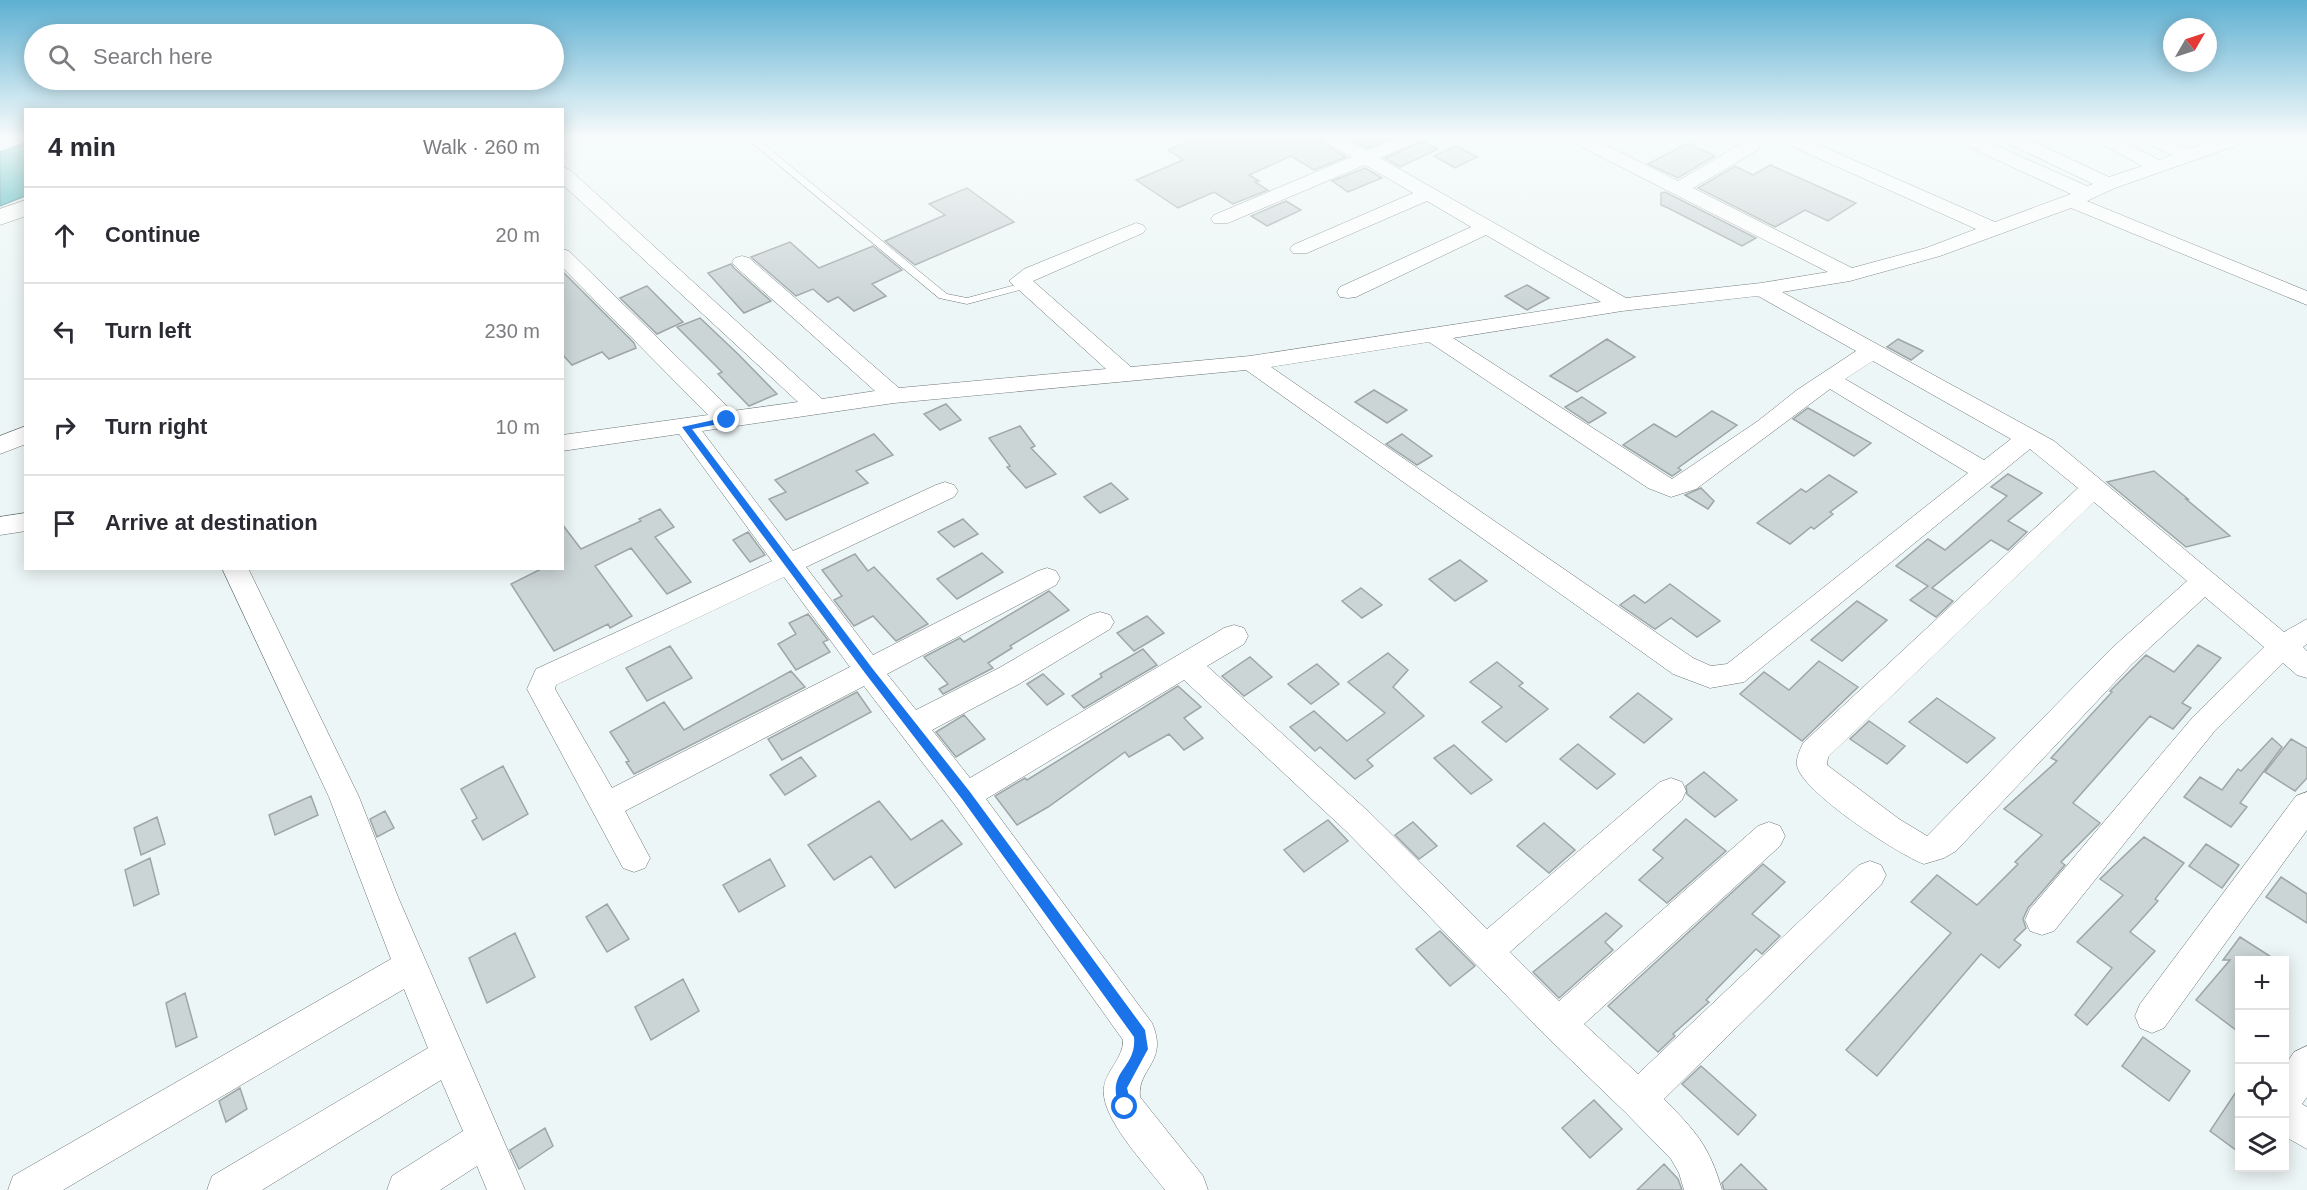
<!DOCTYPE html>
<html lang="en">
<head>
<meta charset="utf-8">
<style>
	:root { --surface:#fff; --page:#f2f2f3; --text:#2b2b33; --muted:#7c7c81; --line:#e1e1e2 }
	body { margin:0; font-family:Helvetica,sans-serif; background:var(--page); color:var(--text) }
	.controls { position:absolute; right:18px; bottom:18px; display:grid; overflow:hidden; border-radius:0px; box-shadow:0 3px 15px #0003 }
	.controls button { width:54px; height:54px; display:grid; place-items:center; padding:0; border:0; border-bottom:2px solid var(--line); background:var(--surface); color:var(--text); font:30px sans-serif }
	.compass { position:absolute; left:2163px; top:18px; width:54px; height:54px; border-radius:50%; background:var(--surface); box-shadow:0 3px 15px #0003; rotate:51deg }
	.stop { position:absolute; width:18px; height:18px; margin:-14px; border:4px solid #1a73e8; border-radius:50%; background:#fff }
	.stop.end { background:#1a73e8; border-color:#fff; box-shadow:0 2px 6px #0008 }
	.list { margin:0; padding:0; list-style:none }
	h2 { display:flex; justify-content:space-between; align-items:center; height:78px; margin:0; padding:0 24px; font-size:26px }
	h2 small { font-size:20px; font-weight:400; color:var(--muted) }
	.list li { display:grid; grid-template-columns:39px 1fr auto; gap:18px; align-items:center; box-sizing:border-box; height:96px; padding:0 24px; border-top:2px solid var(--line) }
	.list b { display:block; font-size:22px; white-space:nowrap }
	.list em { font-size:20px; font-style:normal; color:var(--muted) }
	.icon { flex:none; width:33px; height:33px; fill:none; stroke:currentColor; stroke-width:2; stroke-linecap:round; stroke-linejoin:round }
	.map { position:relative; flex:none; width:2307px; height:1190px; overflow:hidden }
	.search { position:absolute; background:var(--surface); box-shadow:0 3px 15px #0003; left:24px; top:24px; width:540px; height:66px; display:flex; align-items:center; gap:15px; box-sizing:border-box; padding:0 21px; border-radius:33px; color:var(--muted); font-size:22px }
	.panel { position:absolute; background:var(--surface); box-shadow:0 3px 15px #0003; left:24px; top:108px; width:540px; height:462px; border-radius:0px }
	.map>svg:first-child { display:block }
	.water { fill:#30aab0; stroke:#2a8084; stroke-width:1.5 }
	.building { fill:#ccd5d6; stroke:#9ea6a7; stroke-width:1.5 }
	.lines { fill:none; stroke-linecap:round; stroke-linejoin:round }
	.service-casing { stroke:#6c7475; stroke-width:1 }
	.minor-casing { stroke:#6c7475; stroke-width:1 }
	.tertiary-casing { stroke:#6c7475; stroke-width:1 }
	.service { fill:#fff; fill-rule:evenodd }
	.minor { fill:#fff; fill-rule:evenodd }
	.tertiary { fill:#fff; fill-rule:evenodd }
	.route { fill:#1a73e8 }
</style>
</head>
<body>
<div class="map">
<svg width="2307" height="1190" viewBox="0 0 2307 1190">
	<rect width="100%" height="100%" fill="#edf6f6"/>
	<path class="water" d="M25,143v53l-25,10v-54z"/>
	<path class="building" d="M1200,137h119l4,6 23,14 -32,13 -23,-14 -42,19 10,6 -4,1 13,8 -35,14 -19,-12 -36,16 -42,-28 47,-20 -15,-10z
		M1347,137h46l-26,11z
		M1423,141l15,8 -38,18 -15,-9z
		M1688,143l27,13 -37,22 -30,-14z
		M1456,146l21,11 -22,11 -21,-12z
		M1770,165l61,27 25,11 -28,18 -23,-11 -30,17 -77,-39 37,-22 18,9z
		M1365,168l17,10 -34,14 -16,-11z
		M967,188l47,34 -99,43 -30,-24 60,-26 -16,-11z
		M1665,192l91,46 -14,8 -74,-38 -7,-3v-12z
		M1286,201l15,9 -34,16 -16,-10z
		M790,242l29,26 54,-22 29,24 -30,14 14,12 -32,15 -16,-14 -10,5 -15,-13 -17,7 -45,-39z
		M731,264l3,4 37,33 -27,12 -36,-40z
		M562,271l72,72 2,5 -27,11 -7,-7 -30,13 -10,-11z
		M1527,285l22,13 -22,12 -22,-14z
		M647,286l36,36 -26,12 -37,-36z
		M700,318l38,36 39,40 -28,12 -31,-32 4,-2 -45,-45z
		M1607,339l28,18 -58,35 -27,-16z
		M1898,339l25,12 -12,9 -24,-13z
		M1374,390l33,20 -20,13 -32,-21z
		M1582,397l24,16 -17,10 -24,-16z
		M946,404l15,16 -21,10 -16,-16z
		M1808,408l63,35 -17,13 -61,-37z
		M1712,411l25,14 -59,43 3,2 -9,6 -49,-31 31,-21 22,13z
		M1020,426l15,20 -4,2 25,26 -30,14 -19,-21 3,-1 -21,-28z
		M874,434l19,21 -37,16 12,12 -82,37 -17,-21 17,-7 -11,-12z
		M1402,434l30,22 -15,9 -31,-21z
		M2154,471l34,28h-2l44,37 -44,11 -79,-65z
		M2008,474l34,19 -34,28 19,11 -19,18 -17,-10 -59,48 21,13 -17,16 -26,-17 18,-14 -32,-20 32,-27 17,11 62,-54 -16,-9z
		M1829,475l28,17 -27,20 3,2 -19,15 -3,-2 -21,17 -33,-21 44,-34 5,3z
		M1111,483l17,16 -28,14 -16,-16z
		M1701,488l13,13 -6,8 -23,-14z
		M660,509l14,18 -19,10 36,45 -24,12 -36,-46 -36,18 37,50 -22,12 -2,-4 -54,27 -43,-67 32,-16h19v-44l19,25 60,-28 -2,-2z
		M963,519l15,15 -24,13 -16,-15z
		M748,532l17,23 -15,7 -17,-22z
		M982,553l21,19 -46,27 -20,-20z
		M855,554l13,17 6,-4 54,57 -32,17 -23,-25 -19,10 -20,-26 8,-4 -20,-26z
		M1460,560l27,21 -32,20 -26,-22z
		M1670,584l50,37 -23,16 -26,-19 -16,11 -35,-24 14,-10 11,8z
		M1361,588l21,17 -20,13 -20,-17z
		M1049,591l20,19 -59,36 2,2 -24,15 5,5 -50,26 -4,-5 9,-5 -24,-27 36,-19 4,4z
		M1857,601l30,19 -45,41 -31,-21z
		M808,614l20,26 -5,2 7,10 -34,18 -18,-26 18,-10 -7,-11z
		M1147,616l17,17 -30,18 -17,-18z
		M2198,645l23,13 -39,45 9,5 -18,21 -23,-13 -77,87 27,20 -39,39 4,3 -37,43 -5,11 3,9 -12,12 7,5 -22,23 -18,-14 -104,122 -31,-26 105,-117 -40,-31 26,-27 40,30 41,-41 -3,-2 27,-27 -38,-26 53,-48 -6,-3 61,-66 -2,-1 36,-36 28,17z
		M670,646l22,32 -45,23 -21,-33z
		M1143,649l14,16 -73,43 -12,-12 30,-19 -2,-3z
		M1388,653l20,17 -15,17 31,29 -57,44 6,6 -18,13 -35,-32 -5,4 -25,-24 24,-16 33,30 38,-28 -37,-31z
		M1250,657l22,20 -28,19 -22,-20z
		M1819,661l39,26 -56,54 -62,-47 24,-22 25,18z
		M1497,662l26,21 -4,3 29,23 -42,33 -24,-20 20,-15 -32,-25z
		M1317,664l22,20 -28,20 -23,-20z
		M791,671l14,16 -171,87 -8,-12 3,-1 -19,-29 54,-30 20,28z
		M1043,674l21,20 -17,11 -20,-21z
		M1178,686l23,21 -17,11 19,20 -19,12 -15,-16 -40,23 -4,-5 -77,55 -31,18 -22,-29 30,-18 2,2z
		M857,692l14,20 -89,48 -14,-21z
		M1638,693l34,26 -28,24 -34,-26z
		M1937,698l58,40 -28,25 -58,-41z
		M964,715l21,24 -29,18 -20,-25z
		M1869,721l36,25 -18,18 -37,-25z
		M2272,738l10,9 -42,56 7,4 -16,20 -47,-30 16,-20 22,13 16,-21 3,2z
		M2291,739l16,9v30l-12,13 -30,-19z
		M1578,744l37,30 -18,15 -37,-30z
		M1454,745l38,35 -21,14 -37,-36z
		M801,757l15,19 -31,19 -15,-20z
		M503,766l25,48 -45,26 -11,-19 5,-3 -16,-29z
		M1704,772l33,28 -22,17 -28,-23 -1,-8z
		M311,796l7,19 -43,20 -6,-20z
		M879,801l32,39 31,-20 20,24 -67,44 -24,-32 -37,24 -26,-35z
		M385,811l9,17 -17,9 -7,-18z
		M157,817l8,27 -24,11 -7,-27z
		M1686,819l40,32 -59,52 -28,-23 24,-22 -10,-8z
		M1328,820l20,21 -44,31 -20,-22z
		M1413,822l24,24 -18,13 -24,-24z
		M1544,823l31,27 -26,23 -32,-27z
		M2144,837l40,26 -29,36 3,2 -28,31 25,19 -68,74 -12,-10 37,-47 -35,-26 46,-47 -23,-16z
		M2206,844l33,21 -17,23 -33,-22z
		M150,858l9,36 -25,12 -9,-36z
		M770,859l15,27 -46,26 -16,-27z
		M1763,864l22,18 -33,32 28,22 -18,18 -6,-5 -50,51 3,2 -36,32 2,2 -17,16 -50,-46z
		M2281,877l26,17v29l-41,-26z
		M607,904l22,35 -22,13 -21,-35z
		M1606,913l16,13 -17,16 8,8 -54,48 -26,-26z
		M1440,931l35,35 -25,20 -34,-37z
		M515,933l20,44 -48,26 -18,-45z
		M2240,937l36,23h-36v73l-44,-33 34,-40h-7z
		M683,979l16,32 -48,29 -16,-33z
		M185,993l12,44 -21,10 -10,-44z
		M2143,1037l47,34 -21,30 -47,-35z
		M1701,1066l55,49 -18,20 -56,-51z
		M2240,1086v67l-30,-22z
		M240,1088l7,21 -21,13 -7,-21z
		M1594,1100l28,29 -32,29 -28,-30z
		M545,1128l8,18 -34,23 -9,-19z
		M1664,1164l14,15 4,11h-45z
		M1741,1164l26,26h-43l-2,-7z"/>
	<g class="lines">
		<defs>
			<path id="service" d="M745,137h10l192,157 20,4 56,-15 5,3 -1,2 -60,16 -28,-6z"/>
			<path id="minor" d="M1321,137h22l24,13 32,-13h24l-3,4 -40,17 246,140 135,-15 67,-11 -258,-131 -3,-4h23l88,44 66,-39h14l2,4 -2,4 -65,38 159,80 74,-20 50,-19 -196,-88 -3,-4h24l194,85 76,-28 -115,-53 -3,-4h24l110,49 6,-2 -90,-43 -3,-4h23l86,40 33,-11 -46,-25 -3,-4h23l43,23 13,-5 -29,-14 -3,-4h23l26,12 37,-12h26l-3,4 -134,47 -28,13 220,90v14l-236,-97 -131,48 -90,25 -68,11 272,149 230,191 23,-13v25l-4,3 4,4v27l-10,-3 -14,-12 -70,70 -159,198 -12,4 -12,-4 -5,-11 5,-11 163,-192 71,-70 -59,-50 -73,67 -176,187 -12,7 -20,6c-25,-9 -124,-73 -127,-99 -1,-7 3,-15 6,-22l275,-255 -48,-39 -286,233 -34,6 -37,-14 -427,-304 -352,33 -192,28 91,120 143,-66 9,-3 9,3 4,6 -4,6 -148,70 67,88 165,-84 9,-3 9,3 4,7 -4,7 -169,89 29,36 83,-42 91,-53 10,-3 10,3 4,7 -4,7 -91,55 -87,46 38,48 254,-150 10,-3 10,3 4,8 -4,8 -37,22 162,146 118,117 173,-147 11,-4 11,4 4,9 -4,9 -172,152 49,49 199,-175 11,-4 11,4 5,10 -5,10 -196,178 54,50 221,-209 11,-4 11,4 5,10 -5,10 -217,214c32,33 45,46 58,91h-38l-5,-17 -8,-14 -46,-47 -79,-76 -199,-204 -163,-152 -198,119 166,224c17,39 -15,45 -12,74l63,79 5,14h-43c-18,-24 -66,-73 -61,-103 2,-16 20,-30 19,-47l-168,-235 -91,-119 -239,125 25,47 -5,10 -11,4 -11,-4 -96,-179 9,-20 236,-108 -93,-127 -117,17v-16l146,-20 -146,-148v-18l7,2 163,160 66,-9 -236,-218v-17l7,2 253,230 53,-8 -140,-125 -3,-4 3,-4 7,-2 7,2 150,130 207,-19 -97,-88 15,-12 112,-46 7,2 3,4 -3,4 -110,48 98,86 119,-11 351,-54 -115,-67 -130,62 -8,1 -8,-1 -3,-5 3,-5 131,-60 -44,-26 -120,52h-14l-3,-4 3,-4 120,-52 -48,-28 -137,58h-14l-3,-4 3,-4 137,-58 -27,-16zM1758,296l98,55 -59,39 -39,31 -86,58 -219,-141 169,-27zM1429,342l219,146 23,9 25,-8 134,-100 138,84 -241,191 -16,2 -18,-8 -422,-291zM1873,361l138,78 -27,21 -139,-81zM2094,502l93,79 -75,67 -185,188 -28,-17 -72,-54 1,-8zM784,577l66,90 -238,121 -57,-99 1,-4z
				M26,426v18l-26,10v-18z
				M26,513v18l-26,4v-18z
				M222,568h26l111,229 39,100 127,293h-38l-10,-24 -37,24h-53l5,-14 71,-45 -22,-51 -179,110h-55l5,-14 216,-128 -24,-59 -341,201h-55l5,-14 378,-217 -62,-162z
				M2307,792v38l-143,198 -12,5 -12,-5 -5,-12 5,-12 156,-208z
				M2307,1046v51l-5,7 5,3v42l-23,-13v-69l10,-15z"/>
			<path id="tertiary" d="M26,200v16l-26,9v-16z"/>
		</defs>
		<use href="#service" class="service-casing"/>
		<use href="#minor" class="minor-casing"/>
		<use href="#tertiary" class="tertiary-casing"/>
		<use href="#service" class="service"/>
		<use href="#minor" class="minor"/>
		<use href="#tertiary" class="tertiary"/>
	</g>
	<linearGradient id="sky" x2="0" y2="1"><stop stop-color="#5eb0d2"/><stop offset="0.45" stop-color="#f7fbfb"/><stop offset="1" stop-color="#f7fbfb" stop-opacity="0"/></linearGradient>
	<rect width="2307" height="303" fill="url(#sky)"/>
	<path class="route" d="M727,417l5,3 -2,2 -38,7 180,239 98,124 175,238 3,19 -21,39 5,19 -2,5 -5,2 -4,-2c-18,-43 16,-41 13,-75l-172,-238 -97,-126 -183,-246z"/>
</svg>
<div class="controls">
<button>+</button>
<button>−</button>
<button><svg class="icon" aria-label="locate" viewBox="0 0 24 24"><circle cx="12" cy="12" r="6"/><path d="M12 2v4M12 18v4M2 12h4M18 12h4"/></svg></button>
<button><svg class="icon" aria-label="layers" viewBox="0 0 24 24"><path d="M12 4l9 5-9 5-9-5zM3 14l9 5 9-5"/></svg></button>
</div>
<svg class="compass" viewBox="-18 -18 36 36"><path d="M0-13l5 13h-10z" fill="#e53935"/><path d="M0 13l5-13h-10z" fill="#7c7c81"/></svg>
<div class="stop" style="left:1125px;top:1107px"></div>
<div class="stop end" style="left:727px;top:420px"></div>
<div class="search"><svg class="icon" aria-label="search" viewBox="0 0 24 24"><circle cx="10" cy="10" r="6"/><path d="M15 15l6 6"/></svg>Search here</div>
<section class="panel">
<h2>4 min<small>Walk · 260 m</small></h2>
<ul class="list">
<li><svg class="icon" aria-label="ahead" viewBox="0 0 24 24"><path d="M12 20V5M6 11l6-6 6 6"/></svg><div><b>Continue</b></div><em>20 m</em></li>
<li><svg class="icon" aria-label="left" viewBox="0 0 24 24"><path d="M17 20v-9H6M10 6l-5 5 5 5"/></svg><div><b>Turn left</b></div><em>230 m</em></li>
<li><svg class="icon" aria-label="right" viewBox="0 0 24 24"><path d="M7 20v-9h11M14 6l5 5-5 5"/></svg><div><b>Turn right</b></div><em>10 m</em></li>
<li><svg class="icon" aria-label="arrive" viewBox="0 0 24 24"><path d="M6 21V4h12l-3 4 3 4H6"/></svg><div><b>Arrive at destination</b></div></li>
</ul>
</section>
</div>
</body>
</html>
